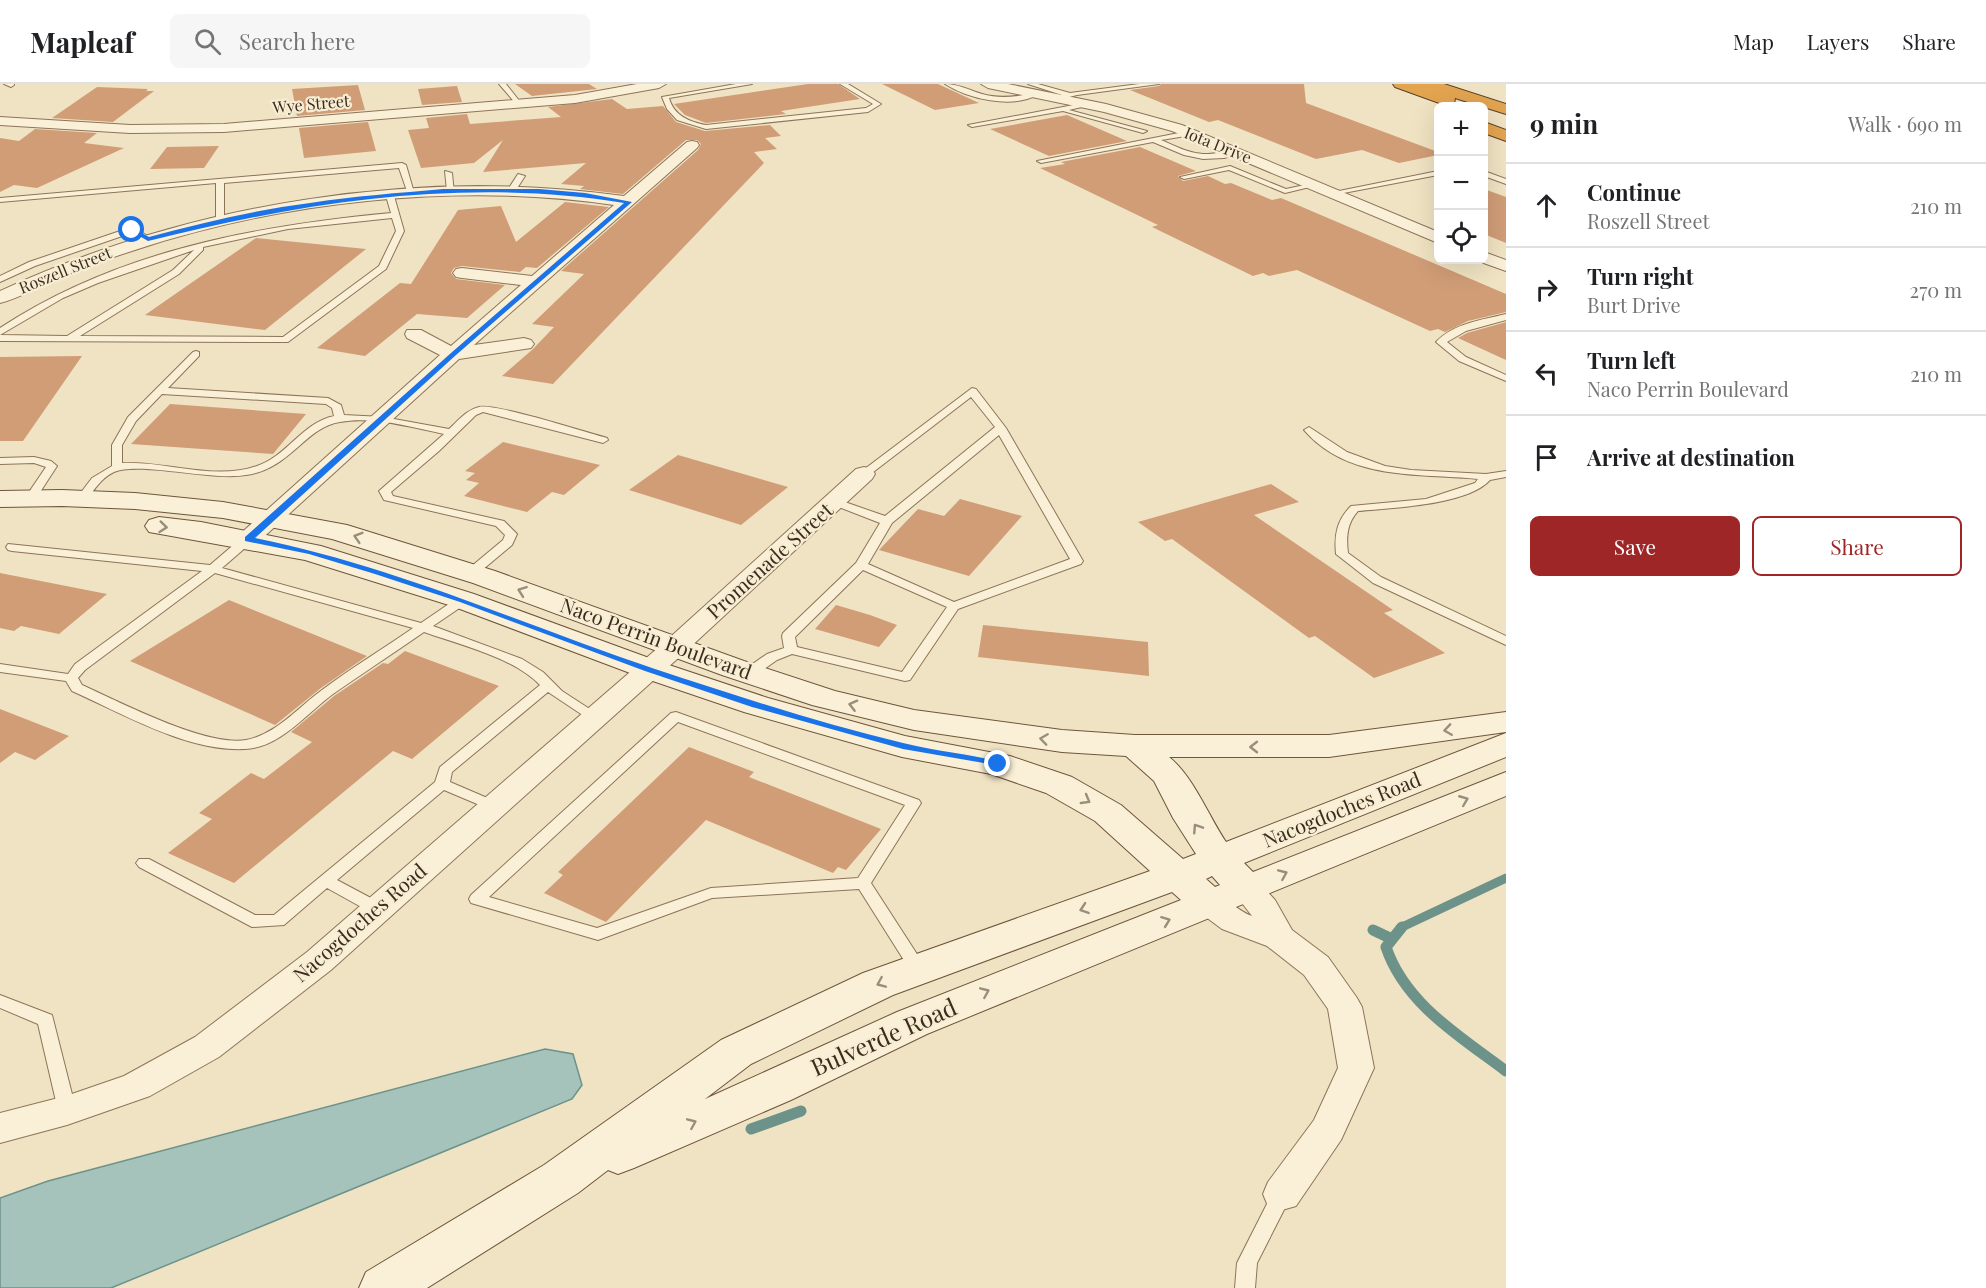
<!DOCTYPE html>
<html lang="en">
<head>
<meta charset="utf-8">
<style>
	:root { --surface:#fff; --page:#f6f6f6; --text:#202124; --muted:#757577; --line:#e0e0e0; --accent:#9e2626 }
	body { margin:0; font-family:"Playfair Display",serif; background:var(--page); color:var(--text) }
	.controls { position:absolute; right:18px; top:18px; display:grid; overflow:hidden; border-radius:9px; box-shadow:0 6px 24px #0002 }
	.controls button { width:54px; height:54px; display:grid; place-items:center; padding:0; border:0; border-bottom:2px solid var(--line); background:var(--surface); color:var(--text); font:30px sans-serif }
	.stop { position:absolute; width:18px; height:18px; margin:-14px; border:4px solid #1a73e8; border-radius:50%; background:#fff }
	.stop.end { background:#1a73e8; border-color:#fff; box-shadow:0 2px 6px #0008 }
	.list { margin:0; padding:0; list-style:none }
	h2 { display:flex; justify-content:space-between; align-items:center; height:78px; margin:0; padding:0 24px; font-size:26px }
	h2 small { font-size:20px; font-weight:400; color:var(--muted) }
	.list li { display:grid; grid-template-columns:39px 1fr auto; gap:18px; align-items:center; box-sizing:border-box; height:84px; padding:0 24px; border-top:2px solid var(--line) }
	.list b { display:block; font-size:22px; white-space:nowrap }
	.list p { margin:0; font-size:20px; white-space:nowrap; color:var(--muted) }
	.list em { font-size:20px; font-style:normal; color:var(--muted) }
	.actions { display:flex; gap:12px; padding:18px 24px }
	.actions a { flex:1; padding:14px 0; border:2px solid var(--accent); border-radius:9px; text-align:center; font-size:21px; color:var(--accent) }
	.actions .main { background:var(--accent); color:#fff }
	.icon { flex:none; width:33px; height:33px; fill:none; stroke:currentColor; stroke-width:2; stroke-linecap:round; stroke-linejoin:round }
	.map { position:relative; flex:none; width:1506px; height:1204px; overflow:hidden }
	header { display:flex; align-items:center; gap:36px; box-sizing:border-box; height:84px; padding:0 30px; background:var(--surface); border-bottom:2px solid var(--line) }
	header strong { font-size:28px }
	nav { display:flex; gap:33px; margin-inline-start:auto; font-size:21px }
	.search { width:420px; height:54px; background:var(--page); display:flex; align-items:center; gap:15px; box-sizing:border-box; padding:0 21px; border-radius:9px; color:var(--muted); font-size:22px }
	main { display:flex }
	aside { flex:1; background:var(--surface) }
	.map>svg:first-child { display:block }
	.water { fill:#a6c3bb; stroke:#6c9289; stroke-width:1.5 }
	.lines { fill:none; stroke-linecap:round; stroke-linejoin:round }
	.stream-far1 { stroke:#6c9289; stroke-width:9 }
	.stream { stroke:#6c9289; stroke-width:11 }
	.building { fill:#d09d77 }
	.lane-casing { stroke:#8c7459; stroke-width:2 }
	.street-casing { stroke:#8c7459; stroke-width:2 }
	.secondary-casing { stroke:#6e553c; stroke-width:2 }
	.highway-casing { stroke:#59422d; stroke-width:2 }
	.lane { fill:#faf0d7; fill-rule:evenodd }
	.street { fill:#faf0d7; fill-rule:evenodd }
	.secondary { fill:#faf0d7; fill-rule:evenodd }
	.highway { fill:#e3a450; fill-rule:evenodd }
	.oneway { stroke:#9a8e7a }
	.route { fill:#1a73e8 }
	.labels { text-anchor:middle; stroke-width:4.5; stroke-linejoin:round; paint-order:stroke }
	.far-street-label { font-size:16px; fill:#3b2c1e; stroke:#f7edd3 }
	.street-label { font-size:20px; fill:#3b2c1e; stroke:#f7edd3 }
	.near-street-label { font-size:24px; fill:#3b2c1e; stroke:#f7edd3 }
</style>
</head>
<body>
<header>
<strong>Mapleaf</strong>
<div class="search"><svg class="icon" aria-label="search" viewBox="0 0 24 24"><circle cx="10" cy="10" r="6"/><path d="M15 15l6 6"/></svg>Search here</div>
<nav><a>Map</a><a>Layers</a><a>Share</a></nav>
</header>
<main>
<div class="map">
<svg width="1506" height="1204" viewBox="0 0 1506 1204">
	<rect width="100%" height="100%" fill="#f0e3c3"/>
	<path class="water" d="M545,965l28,5 9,31 -10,14 -461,189h-111v-90l48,-17z"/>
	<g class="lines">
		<path class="stream-far1" d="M1400,844l106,-50"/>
		<path class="stream" d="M1402,843l-16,20c19,57 75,90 120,124
			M1373,846l19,9
			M751,1045l50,-18"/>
	</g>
	<path class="building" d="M515,0h74l8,5 -65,7z
		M808,0h30l22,15 -79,12 5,3 -80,9 -21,-8 -11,-11z
		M882,0h56l41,19 -44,7z
		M1161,0h143l2,19 132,49v3l-39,8 -37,-13 -46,9 -98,-39 -9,2 -79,-32 29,-4z
		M358,1l7,25 -68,6 -5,-27z
		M457,2l5,16 -40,3 -4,-16z
		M97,3l51,2 -2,2h8l-41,31 -61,-4z
		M612,15l15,10 36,-3 13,16 29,9 65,-6 11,11 -16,2 12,11 -23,3 10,11 -211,221 -51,-8 31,-27 21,-22 -22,-3 52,-50 -23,-3 137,-121 3,-6 -4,-4h-11l-63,54 -43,-5 4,-3 -23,-2 25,-21 -103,9 20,-32 -29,23 -53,5 -13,-38 21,-2 -3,-10 41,-4 3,10 91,-7 -13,-10z
		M1067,31l60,26 -78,15 -59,-27z
		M368,38l8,29 -72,7 -5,-30z
		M35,45l62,4 -13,10 40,5 -87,40 -23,-3 -14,7v-54l19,3z
		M219,62l-15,22 -54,1 17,-22z
		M1140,63l56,24 -18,5 5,5 25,-5 17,8 6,-1 41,17 9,-2 225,96v18l-38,9 -23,11 -7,-3 -8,2 -133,-61 -28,6 -6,-3 -10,3 -101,-49 6,-2 -118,-57 25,-4 -4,-2z
		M1484,105l22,8v46l-22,-9z
		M565,118l44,5 -72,61 -11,-1 -6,5 -58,-6 -8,2 -3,5 5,6 49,6 -38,33 -50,-4 -52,42 -48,-8 83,-65 11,1 47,-74 43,-4 15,36z
		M256,154l110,11 -101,81 -120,-15z
		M1506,238v38l-48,-22 9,-5z
		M82,272l-59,85h-23v-84z
		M170,320l136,10 -33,40 -142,-10z
		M503,358l97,23 -36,30 -12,-3 -25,20 -63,-16 15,-13 -13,-3 9,-7 -10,-2z
		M678,371l110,32 -47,38 -112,-35z
		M1271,400l28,18 -45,13 139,95 -9,3 61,40 -71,25 -59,-42 -6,2 -137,-99 -7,2 -27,-19z
		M960,415l62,17 -53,60 -90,-26 39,-41 26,7z
		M0,489l107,21 -48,40 -38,-8 -7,5 -14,-3z
		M229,516l138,56 -46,32 -46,37 -145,-64z
		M836,521l34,10 27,10 -18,22 -64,-18z
		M983,541l165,17 1,34 -171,-19z
		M405,567l94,35 -87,73 -19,-8 -159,132 -66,-30 44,-34 -13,-6 52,-40 13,6 48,-37 -21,-10 43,-36 49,-33 5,1z
		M0,625l69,27 -34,24 -20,-8 -15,11z
		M689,663l65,25 -5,5 132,52 -35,41 -8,-3 -5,6 -127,-53 -100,102 -62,-29 19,-18 -5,-3z"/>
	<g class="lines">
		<defs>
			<path id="lane" d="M4,0h10v1l-3,2z
				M499,0h7l15,19v2h-4z
				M736,0h16l-83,14c5,18 21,24 37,27l160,-17 7,-4 -33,-20h8l33,20 -13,8 -162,17 -29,-9 -10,-11 -5,-12z
				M945,0c13,0 24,6 37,10 17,5 34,3 52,-1l3,2c-25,14 -69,4 -92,-11z
				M1028,0h10l32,9 69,-9h20l-82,11 -24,6 -2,-3 11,-3z
				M1084,19l2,3 -17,4 78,21 -4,2 -80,-22 -91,16 -4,-2z
				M1189,47h3v4l-31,5c14,6 27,13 42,14 12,1 29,-6 39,-1l-18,5 -21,1 -19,-4 -31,-13 -112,21 -4,-2z
				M402,79l4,2 9,31 -7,-2 -9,-26 -175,15v38l-4,2 -4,-2v-38l-216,19v-4z
				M1230,82l56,23 28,-6 4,2 -33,8 -56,-23 -45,9 -4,-2z
				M445,87l7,2 2,20 -7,-2z
				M1438,87v4l-105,20 -4,-2z
				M1484,87l22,8v5l-22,-8z
				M518,90l7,2 -11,17h-6l-1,-2z
				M390,110l4,2 10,35 -18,38 -98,73 -288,-1v-6l67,1 106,-66 21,-20 -96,33 -35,15 -63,37v-7c117,-77 254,-102 391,-115l-5,-17zM392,134l4,13 -17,35 -96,71 -203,-1 99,-62 24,-24v-3l85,-18z
				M129,144h6l17,11 -7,2 -14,-8 -96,33 -35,16v-6l29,-14z
				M1506,230v6l-40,11 -19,11 19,15 40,18v6l-47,-20 -23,-19c18,-19 46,-22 70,-28z
				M196,267l3,1v4l-31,32 160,10 13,7 3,10 39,2 66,12c9,-8 17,-19 30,-22 16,-4 106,25 128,31l1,2 -5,3 -120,-31 -7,3 -37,36 -48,41 2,4 111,25 13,13 -5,11 -37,31h-8l-2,-3 2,-3 36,-30 2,-5 -9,-9 -112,-26 -5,-9 65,-57c-33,-7 -71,-18 -104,-12 -35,5 -49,47 -94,53 -35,6 -107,-14 -132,-3 -13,6 -20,18 -28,29h-8l-2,-2 16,-21 20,-12v-21l16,-28 65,-65zM162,310l164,10 6,4 2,8c-32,7 -47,40 -77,50 -42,15 -91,-5 -135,-3v-18l14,-24z
				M972,304l4,1 30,39 77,133 -2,3 -123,45 -48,71 -5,1 -113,-27 -15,6 -23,16h-10l-2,-3 2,-3 23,-16 17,-6 -2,-12 1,-3 73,-70 24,-40 -49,-19v-4h8l46,16 110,-89 -24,-30 -103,79h-8l-2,-2zM999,351l71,124 -116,43 -86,-38 24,-41zM863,486l84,37 -45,65 -105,-25 -2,-10z
				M1309,343l38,25 38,14 26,4 75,4 20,-3v6l-16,3c-22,25 -99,28 -132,31 -11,12 -12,26 -10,42l33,24 125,59v9l-133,-62 -37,-29c-2,-19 1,-34 15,-48l75,-7 49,-16 3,-4c-60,-6 -130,2 -174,-49z
				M34,373l17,4 6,5 -22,34 -4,1 -6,-3 21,-31 -12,-4 -34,1v-6z
				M248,451l6,4 -2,3 -30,26 199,55 38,-26h8l2,3 -2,3 -34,23 89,33 21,13 19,19 40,26 -7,4 -5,-1 -42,-28 -96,80 -2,10 49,21 2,3 -2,3h-10l-45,-19 -107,90 47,25 2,4 -2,4h-12l-45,-25 -43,37 -32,2 -113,-60 -3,-4 3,-4h10l106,56h19l161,-133 5,-15 100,-82c-27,-28 -80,-40 -116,-53 -30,21 -61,41 -91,62 -26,19 -53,54 -88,55 -57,3 -122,-35 -173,-58l-6,-10 -66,-9v-8l68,10 7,-10 127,-93 -190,-20 -4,-1 -2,-3 2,-3 202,21 34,-29zM215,489l198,55c-30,21 -62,40 -91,62 -25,18 -45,44 -76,50 -40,7 -126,-38 -164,-55l-4,-7 7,-8z
				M676,628l243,88 2,3 -50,80 53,82 2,4 -2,4 -6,2 -6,-2 -53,-84 -147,9 -114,42 -127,-37 -2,-4 2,-4 200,-182zM678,638l227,83 -47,73 -147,10 -114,40 -108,-31z
				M0,911l52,20 24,95 -3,5 -6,2 -6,-2 -3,-5 -20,-86 -38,-16z
				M1282,1102l7,2 3,6 -35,69 -2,25h-20l2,-25 38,-75z"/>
			<path id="street" d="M637,0h29l-7,4 -84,15 -351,29 -94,1 -130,-8v-8l130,8 94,-1 351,-29z
				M981,0h27l98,20 76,21 256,107v11l-266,-112 -68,-19 -116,-24z
				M692,57l5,1 2,3 -2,3 -223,197 50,-7 7,2 3,4 -3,4 -72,11 -203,185 -8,2 -8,-2 -4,-5 4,-5 200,-179 -33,-17 -2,-4 2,-4h14l30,16 70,-61 -59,-7 -6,-1 -3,-4 3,-4 6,-1 70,8 82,-71c-155,-23 -331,-4 -479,45 -29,9 -58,20 -85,32 -17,7 -33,17 -50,21v-12c191,-88 415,-124 624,-95l63,-54z
				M1484,168l22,8v11l-28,-10 6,-1z
				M864,383l8,2 3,5 -3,5 -187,173 -354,318 -112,87 -69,39 -83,29 -67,18v-30l66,-17 58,-20 71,-39 112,-85 360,-312 189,-171z
				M1247,794l11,3 17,19 17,30 36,27 29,41 5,9 12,61 -33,72 -45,66 -14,4 -14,-4 -5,-12 5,-12 46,-62 24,-52 -10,-59 -24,-34 -37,-29 -45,-17 -23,-17 -5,-8 5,-8c23,-7 32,12 53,20l-21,-27 5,-8z"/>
			<path id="secondary" d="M62,406l73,3 88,9 124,23 148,46 249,90 91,30 79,19 148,20 73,5h194l177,-23v20l-177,25h-160c24,19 39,58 57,85l280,-109v24l-262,106 9,9 253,-100v24l-579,238 -136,66 -157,68 -16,6 -10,-4 -30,23 -151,95h-68l7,-16 178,-107 177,-125 142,-67 287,-102 -55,-50 -49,-28 -55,-19 -89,-17 -158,-45 -106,-36 -186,-70 -147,-46 -156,-28 -4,-6 4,-6 10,-3 42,5 120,24 153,48 186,68 108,36 137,38 105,20 62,21 49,28 62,54 13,-5 -23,-36 -19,-37 -28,-25 -64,-4 -148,-22 -102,-25 -90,-30 -249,-92 -141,-44 -109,-21 -88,-9 -73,-3 -62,1v-16zM1212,792l8,9 -5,2 -9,-8zM1172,808l9,8 -284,112 -192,87 46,-35 142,-69z"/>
			<path id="highway" d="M1393,0h51l62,20v10l-51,-16 -1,6h-12l-47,-17z
				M1484,38l22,8v11l-22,-8z"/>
		</defs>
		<use href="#lane" class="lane-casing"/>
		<use href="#street" class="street-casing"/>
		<use href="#secondary" class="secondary-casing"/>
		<use href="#highway" class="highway-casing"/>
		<use href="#lane" class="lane"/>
		<use href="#street" class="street"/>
		<use href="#secondary" class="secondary"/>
		<use href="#highway" class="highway"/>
	</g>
	<defs><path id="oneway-chevron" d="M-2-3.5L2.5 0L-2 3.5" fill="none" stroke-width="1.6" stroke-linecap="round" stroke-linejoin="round" transform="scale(1.5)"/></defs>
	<g class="oneway">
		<use href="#oneway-chevron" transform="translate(163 443) rotate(6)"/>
		<use href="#oneway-chevron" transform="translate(358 453) rotate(-163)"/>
		<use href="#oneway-chevron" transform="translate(522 507) rotate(-160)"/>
		<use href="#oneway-chevron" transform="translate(853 621) rotate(-166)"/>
		<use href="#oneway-chevron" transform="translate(1448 646) rotate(172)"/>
		<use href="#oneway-chevron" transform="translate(1044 655) rotate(-172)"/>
		<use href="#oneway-chevron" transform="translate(1254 663) rotate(180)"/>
		<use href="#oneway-chevron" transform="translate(1086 716) rotate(30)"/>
		<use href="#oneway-chevron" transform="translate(1464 716) rotate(-22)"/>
		<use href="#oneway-chevron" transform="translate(1197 744) rotate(-123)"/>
		<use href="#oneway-chevron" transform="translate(1283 790) rotate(-23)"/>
		<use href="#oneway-chevron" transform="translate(1084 825) rotate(161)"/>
		<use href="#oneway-chevron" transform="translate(1166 837) rotate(-21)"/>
		<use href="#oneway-chevron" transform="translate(881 899) rotate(157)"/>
		<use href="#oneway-chevron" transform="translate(985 908) rotate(-23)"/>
		<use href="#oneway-chevron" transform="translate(692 1039) rotate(-23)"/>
	</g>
	<path class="route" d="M443,105h96l46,4 47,9 -176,153 -201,183c139,28 267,86 400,131 82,27 164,54 248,74 32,8 66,11 98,19v4l-98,-17 -151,-42 -107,-36 -185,-69 -85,-28 -66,-20 -64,-13v-4l206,-184 173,-150c-159,-26 -321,-1 -476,38l-19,-11 5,-1 15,8c53,-14 106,-27 161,-34 44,-7 89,-10 133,-14z"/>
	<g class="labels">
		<g class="far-street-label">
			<text transform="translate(311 20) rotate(-5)" y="6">Wye Street</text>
			<text transform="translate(1218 61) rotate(22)" y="6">Iota Drive</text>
			<text transform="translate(65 186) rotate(-22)" y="6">Roszell Street</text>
		</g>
		<g class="street-label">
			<text transform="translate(770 477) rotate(-42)" y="7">Promenade Street</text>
			<text transform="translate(656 555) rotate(20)" y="7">Naco Perrin Boulevard</text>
			<text transform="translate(1342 726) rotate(-22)" y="7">Nacogdoches Road</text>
			<text transform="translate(360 839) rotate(-41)" y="7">Nacogdoches Road</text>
		</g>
		<g class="near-street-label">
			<text transform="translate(884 954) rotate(-24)" y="8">Bulverde Road</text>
		</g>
	</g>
</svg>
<div class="controls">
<button>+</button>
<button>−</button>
<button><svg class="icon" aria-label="locate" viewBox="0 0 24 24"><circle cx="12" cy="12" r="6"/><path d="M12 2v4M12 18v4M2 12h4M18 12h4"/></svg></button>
</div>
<div class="stop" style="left:132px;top:146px"></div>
<div class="stop end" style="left:998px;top:680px"></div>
</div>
<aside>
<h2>9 min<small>Walk · 690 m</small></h2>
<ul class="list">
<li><svg class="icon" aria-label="ahead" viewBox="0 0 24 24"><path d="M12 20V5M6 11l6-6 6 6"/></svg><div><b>Continue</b><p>Roszell Street</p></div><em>210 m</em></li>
<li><svg class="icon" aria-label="right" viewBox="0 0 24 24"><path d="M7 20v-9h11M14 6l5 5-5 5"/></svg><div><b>Turn right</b><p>Burt Drive</p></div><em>270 m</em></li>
<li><svg class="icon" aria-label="left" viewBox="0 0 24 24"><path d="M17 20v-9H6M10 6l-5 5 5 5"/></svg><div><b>Turn left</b><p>Naco Perrin Boulevard</p></div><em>210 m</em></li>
<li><svg class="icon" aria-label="arrive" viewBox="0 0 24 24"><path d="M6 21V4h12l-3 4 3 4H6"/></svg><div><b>Arrive at destination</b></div></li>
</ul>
<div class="actions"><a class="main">Save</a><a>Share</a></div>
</aside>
</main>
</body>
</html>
